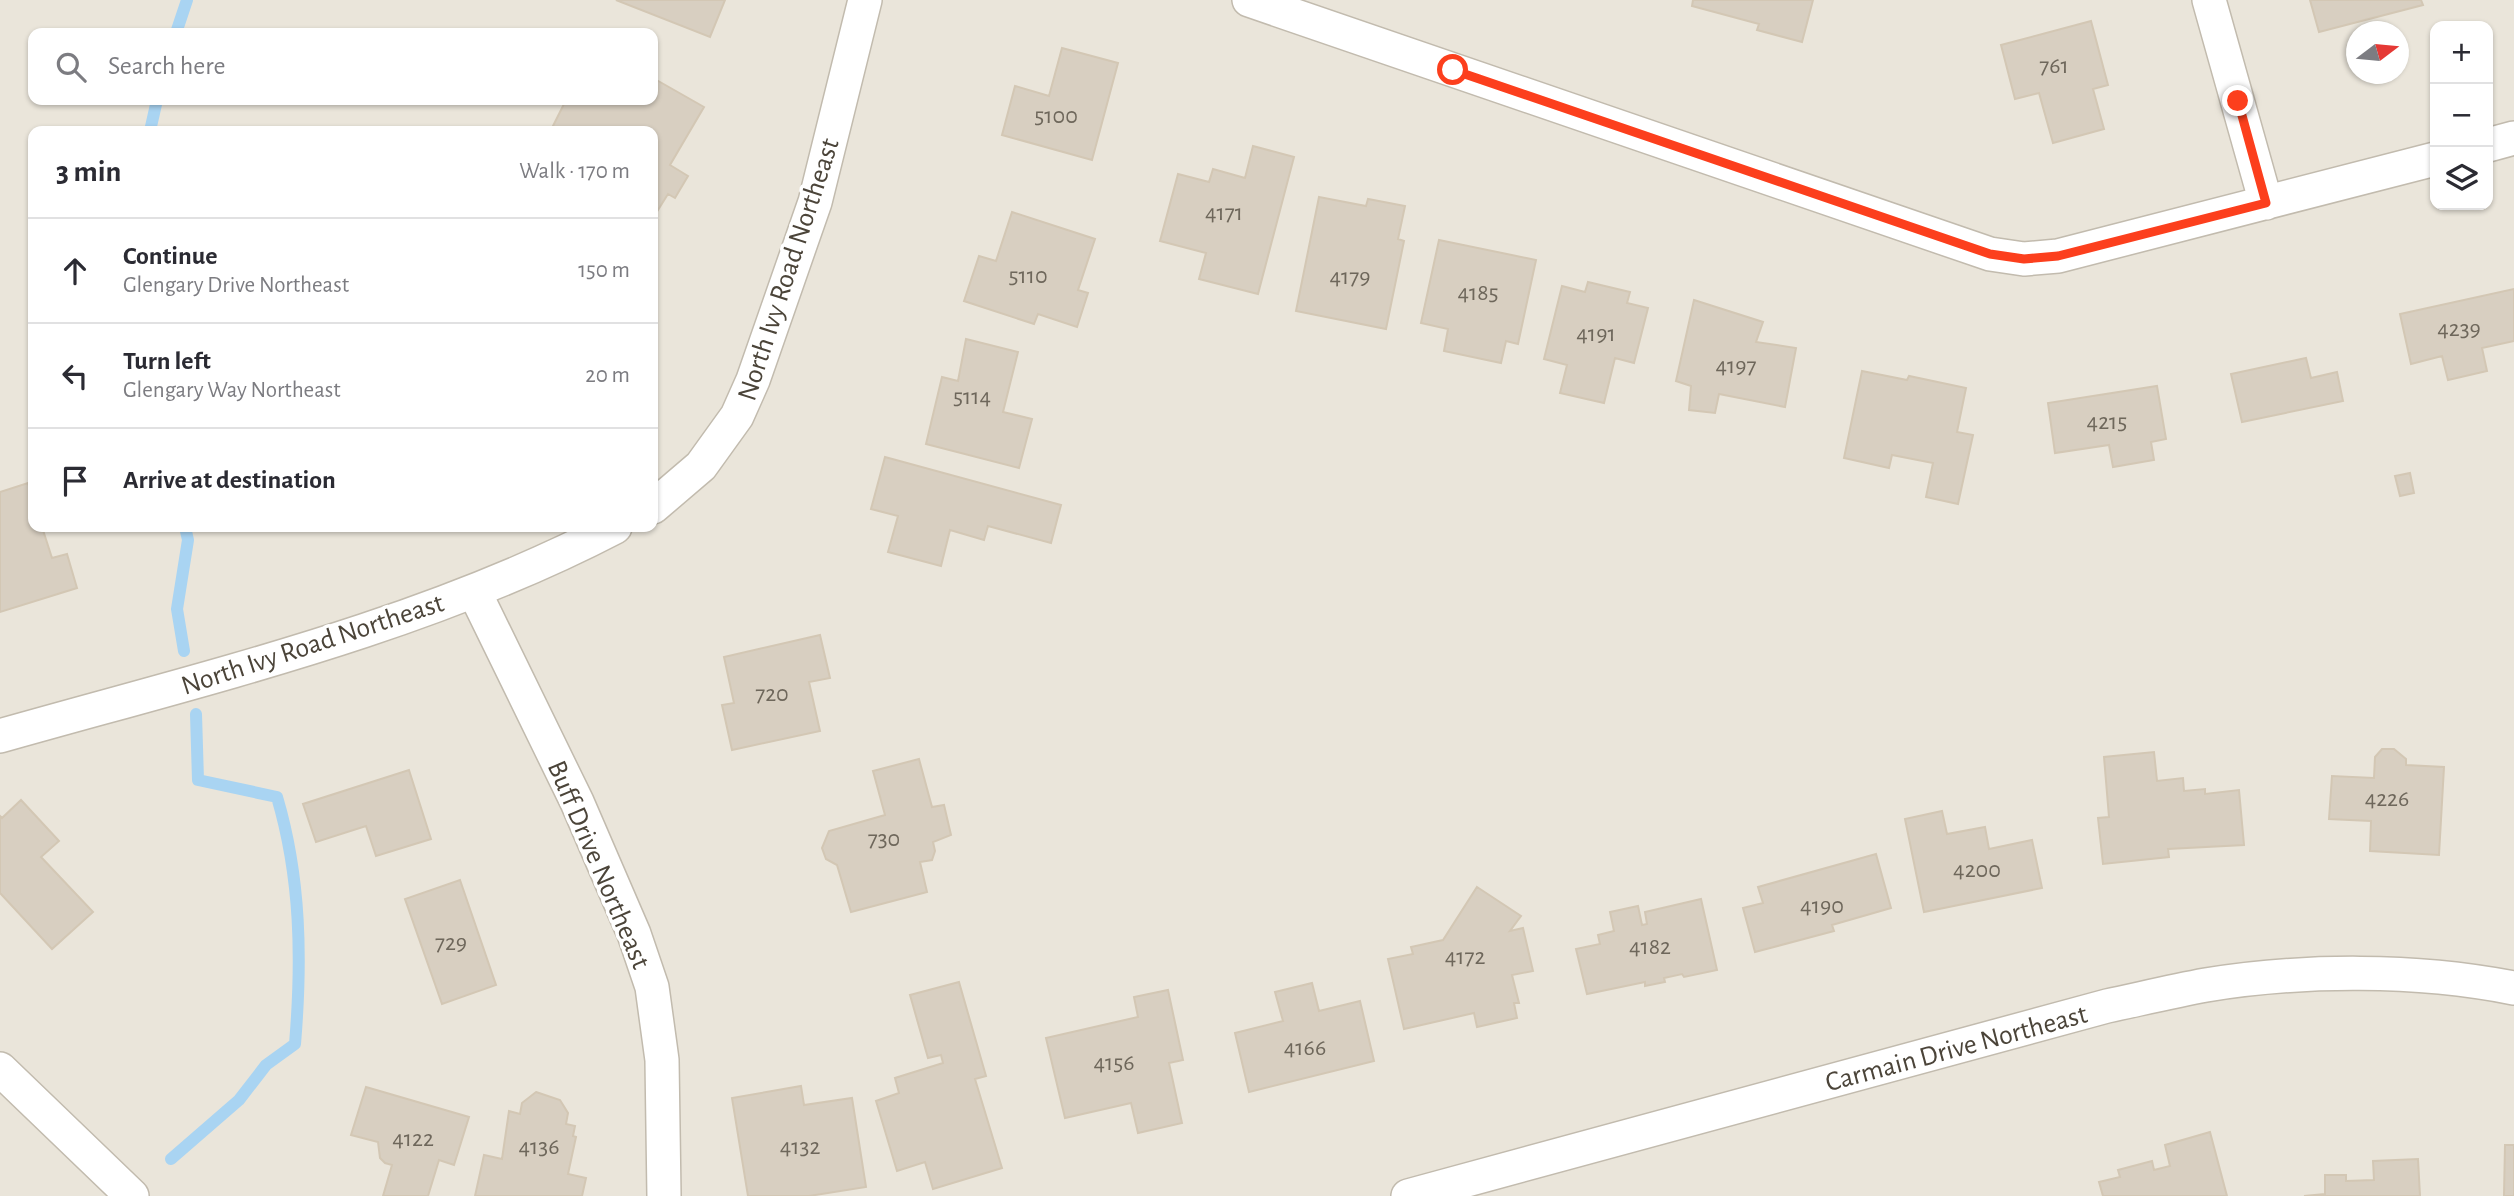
<!DOCTYPE html>
<html lang="en">
<head>
<meta charset="utf-8">
<style>
	:root { --surface:#fff; --page:#f7f7f7; --text:#2b2b33; --muted:#7c7c81; --line:#e1e1e2 }
	body { margin:0; font-family:"Alegreya Sans",sans-serif; background:var(--page); color:var(--text) }
	.controls { position:absolute; right:21px; top:21px; display:grid; overflow:hidden; border-radius:14px; box-shadow:0 2px 5px #0004 }
	.controls button { width:63px; height:63px; display:grid; place-items:center; padding:0; border:0; border-bottom:2px solid var(--line); background:var(--surface); color:var(--text); font:35px sans-serif }
	.compass { position:absolute; left:2346px; top:21px; width:63px; height:63px; border-radius:50%; background:var(--surface); box-shadow:0 2px 5px #0004; rotate:74deg }
	.stop { position:absolute; width:21px; height:21px; margin:-16px; border:5px solid #fc3f1d; border-radius:50%; background:#fff }
	.stop.end { background:#fc3f1d; border-color:#fff; box-shadow:0 2px 7px #0008 }
	.list { margin:0; padding:0; list-style:none }
	h2 { display:flex; justify-content:space-between; align-items:center; height:91px; margin:0; padding:0 28px; font-size:30px }
	h2 small { font-size:23px; font-weight:400; color:var(--muted) }
	.list li { display:grid; grid-template-columns:46px 1fr auto; gap:21px; align-items:center; box-sizing:border-box; height:105px; padding:0 28px; border-top:2px solid var(--line) }
	.list b { display:block; font-size:26px; white-space:nowrap }
	.list p { margin:0; font-size:23px; white-space:nowrap; color:var(--muted) }
	.list em { font-size:23px; font-style:normal; color:var(--muted) }
	.icon { flex:none; width:38px; height:38px; fill:none; stroke:currentColor; stroke-width:2; stroke-linecap:round; stroke-linejoin:round }
	.map { position:relative; flex:none; width:2514px; height:1196px; overflow:hidden }
	.search { position:absolute; background:var(--surface); box-shadow:0 2px 5px #0004; left:28px; top:28px; width:630px; height:77px; display:flex; align-items:center; gap:18px; box-sizing:border-box; padding:0 24px; border-radius:14px; color:var(--muted); font-size:26px }
	.panel { position:absolute; background:var(--surface); box-shadow:0 2px 5px #0004; left:28px; top:126px; width:630px; height:406px; border-radius:14px }
	.map>svg:first-child { display:block }
	.residential { fill:#eae5da; fill-rule:evenodd }
	.lines { fill:none; stroke-linecap:round; stroke-linejoin:round }
	.stream { stroke:#a9d4f2; stroke-width:12 }
	.building { fill:#d8cfc1; stroke:#d3c7b4; stroke-width:2 }
	.street-casing { stroke:#c2bbae; stroke-width:36 }
	.street { stroke:#fff; stroke-width:33 }
	.route { stroke:#fc3f1d; stroke-width:9 }
	.labels { text-anchor:middle; stroke-width:7; stroke-linejoin:round; paint-order:stroke }
	.number-label { font-size:24px; fill:#6e675b }
	.street-label { font-size:28px; fill:#4b4439; stroke:#fff }
</style>
</head>
<body>
<div class="map">
<svg width="2514" height="1196" viewBox="0 0 2514 1196">
	<rect width="100%" height="100%" fill="#f6f3ec"/>
	<path class="residential" d="M0,0h2514v1196h-2514zM2435,26h53v179h-53zM2356,32h42v42h-42zM33,33h620v67h-620zM33,131h620v396h-620z"/>
	<g class="lines">
		<path class="stream" d="M176,33l11,-33
			M150,131l7,-31
			M184,651l-7,-42 11,-69 -3,-13
			M171,1159l68,-59 27,-35 29,-21c7,-84 6,-166 -18,-247l-79,-17 -2,-66"/>
	</g>
	<path class="building" d="M616,0h109l-15,37z
		M1693,0h120l-11,42 -45,-12 2,-6 -67,-18z
		M2310,0h111l2,5 -104,27z
		M2091,21l17,64 -15,4 11,40 -51,14 -14,-50 -24,6 -14,-54z
		M1062,48l56,15 -26,97 -90,-25 13,-49 34,10z
		M653,78l51,29 -34,58 18,11 -13,22 -7,-4 -15,24v-87h-99l-1,-5 13,-26h87z
		M1253,146l41,11 -36,137 -59,-15 7,-26 -46,-12 18,-67 31,8 4,-13 32,9z
		M1319,197l47,9 2,-7 37,7 -7,33 6,2 -18,88 -90,-18z
		M1012,212l83,27 -17,51 10,3 -11,34 -39,-13 -4,10 -70,-23 15,-45 17,5z
		M1439,240l97,20 -18,84 -12,-3 -5,22 -57,-12 4,-22 -27,-6z
		M1588,282l42,10 -3,11 21,5 -14,55 -19,-5 -11,45 -44,-10 7,-28 -23,-6 18,-73 23,6z
		M2514,289v52l-32,7 5,23 -39,9 -6,-24 -31,8 -11,-50z
		M1694,300l69,22 -7,20 40,6 -11,59 -66,-13 -4,19 -26,-3 2,-24 -15,-5z
		M966,339l52,13 -15,60 29,7 -13,49 -93,-24 16,-67 16,4z
		M2306,358l5,20 26,-6 6,29 -101,21 -11,-48z
		M1862,371l45,9 2,-4 57,12 -9,44 16,3 -15,69 -32,-7 7,-34 -41,-8 -3,13 -45,-10z
		M2157,386l9,53 -15,3 3,18 -41,7 -4,-22 -54,8 -7,-50z
		M885,457l176,48 -10,38 -63,-17 -4,14 -34,-10 -9,36 -53,-14 10,-36 -27,-7z
		M2410,473l4,20 -14,3 -5,-20z
		M28,483l5,15v29h9l10,31 15,-4 10,34 -77,24v-120z
		M820,635l10,43 -21,4 11,49 -88,19 -10,-45 12,-2 -10,-46z
		M2382,749h12l12,10v6l38,2 -5,88 -69,-4 1,-30 -42,-2 3,-43 42,2 1,-21z
		M2154,752l3,29 26,-3 1,13 21,-2v5l34,-4 5,55 -76,4 1,8 -66,7 -5,-46 11,-1 -5,-60z
		M919,759l13,48 12,-2 7,30 -18,7 2,9 -3,9 -12,2 7,30 -76,20 -14,-47 -11,-6 -4,-11 7,-17 56,-16 -12,-44z
		M409,770l22,69 -55,17 -10,-30 -50,16 -13,-38z
		M21,800l38,41 -18,16 52,55 -41,37 -52,-56v-77l2,2z
		M1942,811l5,23 38,-7 4,22 43,-9 10,48 -118,24 -19,-93z
		M1876,854l15,54 -59,17 2,6 -79,21 -12,-44 20,-5 -5,-16z
		M460,880l36,105 -54,19 -37,-105z
		M1477,887l44,29 -11,15 13,-3 10,43 -21,4 7,28h-5l3,15 -40,9 -3,-14 -70,16 -16,-70 25,-5 -2,-7 32,-7z
		M1701,899l16,71 -33,7 -2,-3 -18,4 1,4 -20,4v-4l-58,12 -11,-45 24,-5 -2,-9 16,-4 -4,-19 28,-6 4,19 5,-1 -2,-12z
		M959,982l27,94 -11,3 27,89 -69,21 -8,-27 -28,9 -21,-70 23,-8 -4,-15 48,-15 -2,-8 -13,3 -18,-63z
		M1312,983l7,28 41,-10 14,60 -125,31 -14,-59 48,-12 -8,-29z
		M1168,990l15,70 -14,3 13,60 -44,10 -7,-30 -66,15 -19,-80 92,-21 -4,-20z
		M801,1086l3,19 48,-7 14,89 -57,9h-61l-16,-98z
		M366,1087l103,30 -15,48 -15,-5 -11,36h-45l9,-31 -7,-2 -5,-5 -2,-16 -27,-7z
		M536,1092l24,8 8,13 -2,11 9,2 -2,10 3,1 -8,37 18,4 -4,18h-107l9,-41 18,4 7,-48 11,3 2,-11z
		M2210,1132l17,64h-124l-4,-14 21,-5 -2,-7 34,-9 2,9 16,-4 -5,-21z
		M2505,1145h9v51h-10z
		M2418,1159l2,37h-116l21,-2v-19h21v6l28,-1 -1,-19z"/>
	<g class="lines">
		<defs>
			<path id="street" d="M1249,0l741,254 34,5 34,-3 377,-97
				M2209,0l57,203
				M2488,145l26,-7
				M653,507l48,-41 36,-50 16,-36 62,-178 50,-202
				M474,591l103,211 57,132 18,53 10,73 2,136
				M0,736c208,-59 423,-109 615,-209
				M0,1069l132,127
				M1408,1196l699,-190c33,-7 66,-15 99,-21 97,-16 211,-16 308,3"/>
		</defs>
		<use href="#street" class="street-casing"/>
		<use href="#street" class="street"/>
	</g>
	<g class="lines">
		<path class="route" d="M1453,70l537,184 34,5 34,-3 208,-53 -28,-102"/>
	</g>
	<g class="labels">
		<g class="number-label">
			<text x="2054" y="73">761</text>
			<text x="1056" y="123">5100</text>
			<text x="1224" y="220">4171</text>
			<text x="1028" y="283">5110</text>
			<text x="1350" y="284">4179</text>
			<text x="1478" y="300">4185</text>
			<text x="2459" y="336">4239</text>
			<text x="1596" y="341">4191</text>
			<text x="1736" y="373">4197</text>
			<text x="972" y="404">5114</text>
			<text x="2107" y="429">4215</text>
			<text x="772" y="701">720</text>
			<text x="2387" y="806">4226</text>
			<text x="884" y="846">730</text>
			<text x="1977" y="877">4200</text>
			<text x="1822" y="913">4190</text>
			<text x="451" y="950">729</text>
			<text x="1650" y="954">4182</text>
			<text x="1465" y="964">4172</text>
			<text x="1305" y="1055">4166</text>
			<text x="1114" y="1070">4156</text>
			<text x="413" y="1146">4122</text>
			<text x="539" y="1154">4136</text>
			<text x="800" y="1154">4132</text>
		</g>
		<g class="street-label">
			<text transform="translate(787 269) rotate(-72)" y="10">North Ivy Road Northeast</text>
			<text transform="translate(312 643) rotate(-18)" y="10">North Ivy Road Northeast</text>
			<text transform="translate(600 864) rotate(67)" y="10">Buff Drive Northeast</text>
			<text transform="translate(1956 1047) rotate(-15)" y="10">Carmain Drive Northeast</text>
		</g>
	</g>
</svg>
<div class="controls">
<button>+</button>
<button>−</button>
<button><svg class="icon" aria-label="layers" viewBox="0 0 24 24"><path d="M12 4l9 5-9 5-9-5zM3 14l9 5 9-5"/></svg></button>
</div>
<svg class="compass" viewBox="-18 -18 36 36"><path d="M0-13l5 13h-10z" fill="#e53935"/><path d="M0 13l5-13h-10z" fill="#7c7c81"/></svg>
<div class="stop" style="left:1453px;top:70px"></div>
<div class="stop end" style="left:2238px;top:101px"></div>
<div class="search"><svg class="icon" aria-label="search" viewBox="0 0 24 24"><circle cx="10" cy="10" r="6"/><path d="M15 15l6 6"/></svg>Search here</div>
<section class="panel">
<h2>3 min<small>Walk · 170 m</small></h2>
<ul class="list">
<li><svg class="icon" aria-label="ahead" viewBox="0 0 24 24"><path d="M12 20V5M6 11l6-6 6 6"/></svg><div><b>Continue</b><p>Glengary Drive Northeast</p></div><em>150 m</em></li>
<li><svg class="icon" aria-label="left" viewBox="0 0 24 24"><path d="M17 20v-9H6M10 6l-5 5 5 5"/></svg><div><b>Turn left</b><p>Glengary Way Northeast</p></div><em>20 m</em></li>
<li><svg class="icon" aria-label="arrive" viewBox="0 0 24 24"><path d="M6 21V4h12l-3 4 3 4H6"/></svg><div><b>Arrive at destination</b></div></li>
</ul>
</section>
</div>
</body>
</html>
